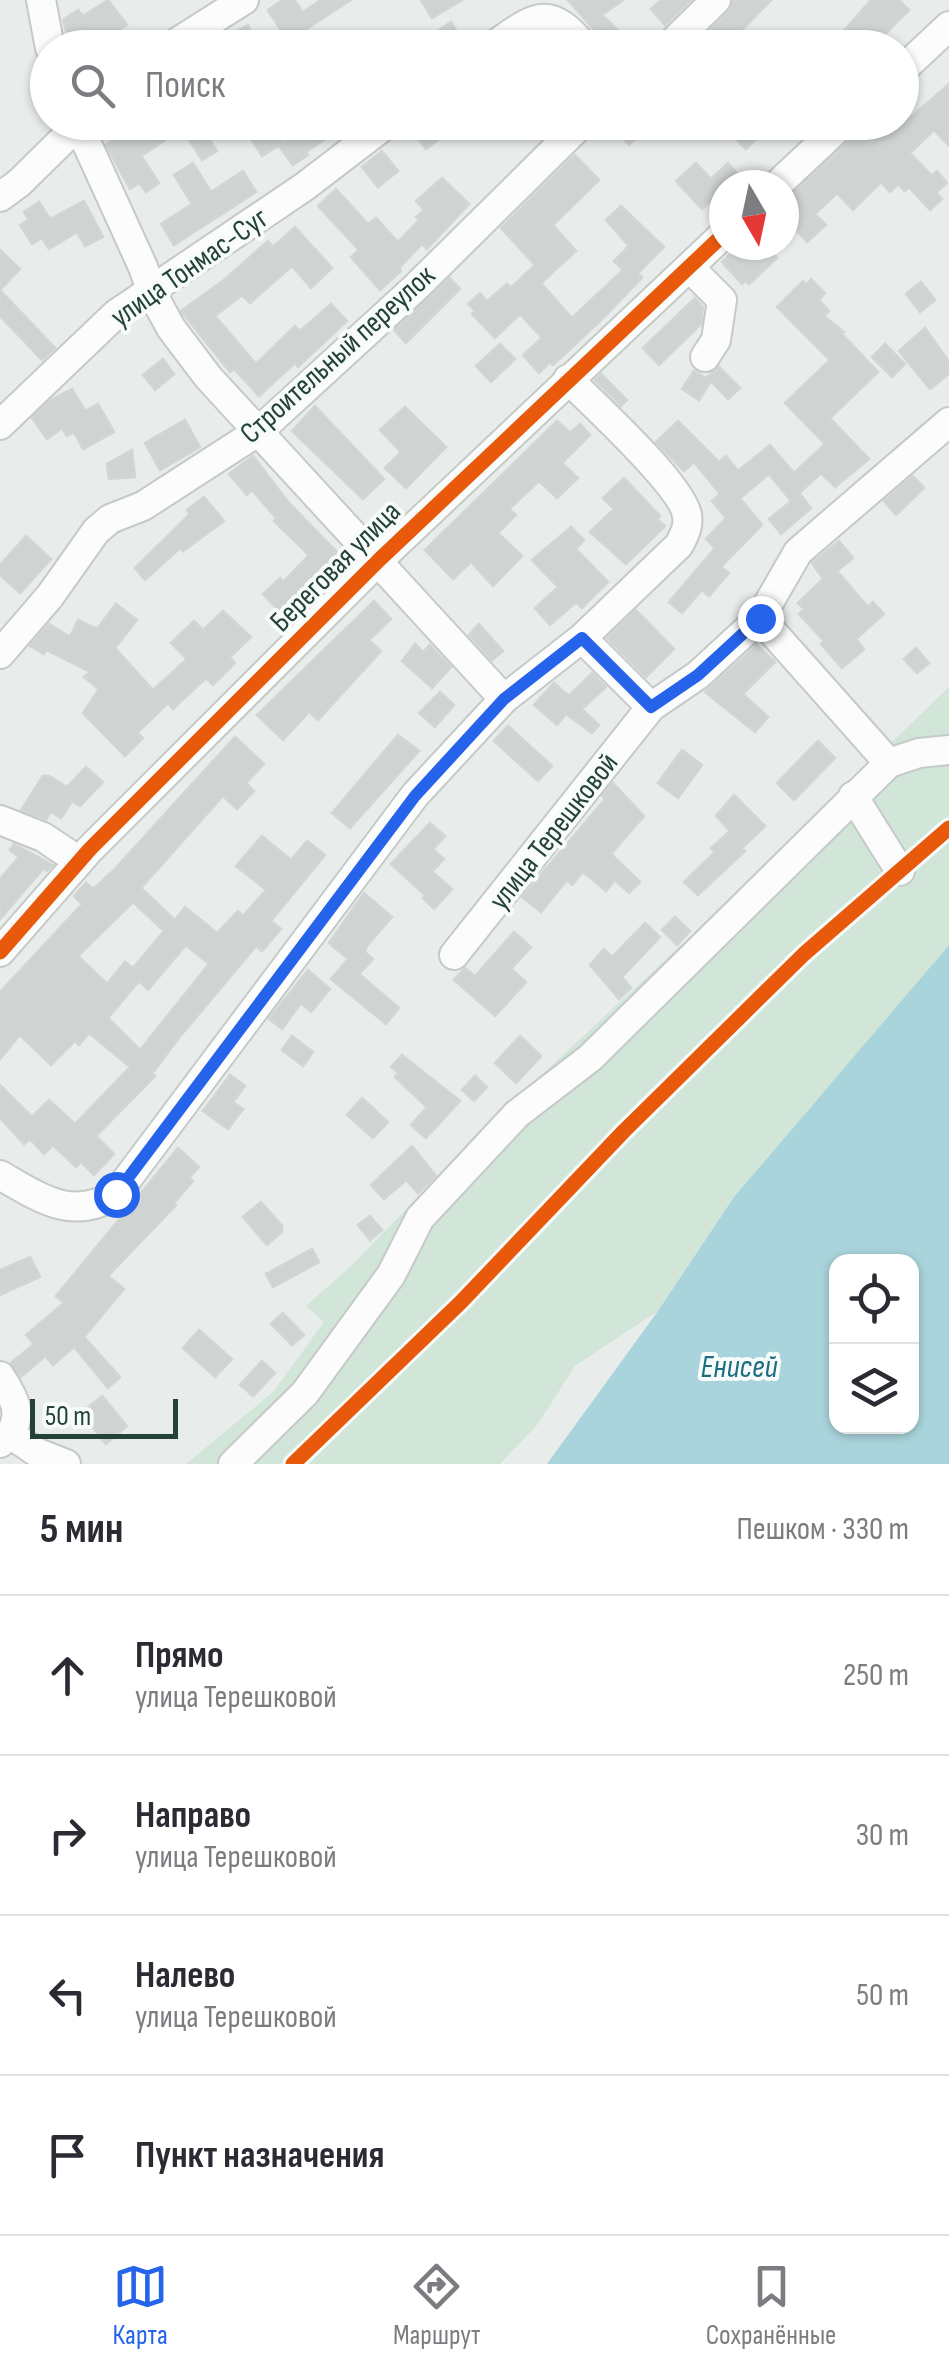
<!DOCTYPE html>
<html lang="ru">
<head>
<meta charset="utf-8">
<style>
	:root { --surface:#fff; --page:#f2f2f3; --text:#2b2b33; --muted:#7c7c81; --line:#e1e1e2; --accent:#2563eb }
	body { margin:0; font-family:"Sofia Sans Condensed",sans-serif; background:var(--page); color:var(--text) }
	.controls { position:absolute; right:30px; bottom:30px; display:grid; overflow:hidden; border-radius:20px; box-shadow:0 2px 8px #0004 }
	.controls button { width:90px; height:90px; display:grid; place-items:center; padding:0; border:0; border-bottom:2px solid var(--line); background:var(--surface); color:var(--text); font:50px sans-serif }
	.compass { position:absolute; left:709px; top:170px; width:90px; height:90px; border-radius:50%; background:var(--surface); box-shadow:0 2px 8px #0004; rotate:171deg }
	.scale { position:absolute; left:30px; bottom:25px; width:148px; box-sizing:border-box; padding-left:10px; border:5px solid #24423a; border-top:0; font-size:28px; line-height:35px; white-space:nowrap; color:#24423a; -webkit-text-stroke:8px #f7fbf9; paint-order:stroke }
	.stop { position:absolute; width:30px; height:30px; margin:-22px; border:8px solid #2563eb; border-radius:50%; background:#fff }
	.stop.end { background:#2563eb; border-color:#fff; box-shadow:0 2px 10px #0008 }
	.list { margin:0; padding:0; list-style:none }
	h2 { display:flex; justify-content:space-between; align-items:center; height:130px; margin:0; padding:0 40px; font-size:42px }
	h2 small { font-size:32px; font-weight:400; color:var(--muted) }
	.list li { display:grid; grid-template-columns:65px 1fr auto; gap:30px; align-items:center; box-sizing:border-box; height:160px; padding:0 40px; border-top:2px solid var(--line) }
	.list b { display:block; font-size:38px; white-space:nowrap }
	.list p { margin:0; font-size:32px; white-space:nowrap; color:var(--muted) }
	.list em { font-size:32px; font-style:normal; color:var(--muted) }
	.icon { flex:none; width:55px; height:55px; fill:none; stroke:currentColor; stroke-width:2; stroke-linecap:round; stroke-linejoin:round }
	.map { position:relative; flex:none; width:949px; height:1464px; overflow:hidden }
	.search { position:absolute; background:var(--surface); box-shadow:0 2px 8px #0004; left:30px; right:30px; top:30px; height:110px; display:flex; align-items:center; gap:25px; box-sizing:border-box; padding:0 35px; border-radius:55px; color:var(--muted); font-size:38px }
	.sheet { height:770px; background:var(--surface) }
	nav { display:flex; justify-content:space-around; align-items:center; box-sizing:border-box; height:140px; border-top:2px solid var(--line); background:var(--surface); font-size:28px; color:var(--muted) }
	nav a { display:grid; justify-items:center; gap:5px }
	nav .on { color:var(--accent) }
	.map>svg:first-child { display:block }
	.green { fill:#d1e6d8 }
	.water { fill:#a9d4db; fill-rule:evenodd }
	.building { fill:#cfd4d2; stroke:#d1d6d4; stroke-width:2.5; fill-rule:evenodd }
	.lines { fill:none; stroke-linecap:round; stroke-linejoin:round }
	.minor-casing { stroke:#c5cac8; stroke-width:32 }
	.minor { stroke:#fcfcfc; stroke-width:28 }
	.cycleway-casing { stroke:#f7fbf9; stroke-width:21 }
	.cycleway { stroke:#e8590c; stroke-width:15 }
	.route { stroke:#2563eb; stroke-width:12 }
	.labels { text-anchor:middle; stroke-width:8; stroke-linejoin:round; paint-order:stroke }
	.street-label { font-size:30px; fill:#24423a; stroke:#f7fbf9 }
	.water-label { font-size:32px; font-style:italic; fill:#1c6f80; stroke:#f7fbf9 }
</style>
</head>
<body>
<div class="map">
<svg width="949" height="1464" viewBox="0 0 949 1464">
	<rect width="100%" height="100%" fill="#e8edeb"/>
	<path class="green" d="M949,687v258l-215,252 -76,114 -83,55 -37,58 -38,40h-314l87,-72 51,-70 -18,-16 47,-42 142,-146 195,-181z"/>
	<path class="water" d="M949,945v519h-402l111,-153 76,-114zM836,1262h76v164h-76z"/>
	<path class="building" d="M108,0l19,25 -35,23h-21l-8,-28 15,-10 5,6z
		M283,0h11l9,12 18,-12h30l-63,41 -20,-31z
		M421,0h41l-30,18z
		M568,0h55l-21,15 25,24 -8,9h-9z
		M661,0h30l-26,25 -14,-16z
		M733,0h38l-46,48h-32l35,-36z
		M871,0h28l10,10 -28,28 9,10h-61z
		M451,22l8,13 -21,13h-25z
		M248,25l11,23h-20l-7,-14z
		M949,84v62l-15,-16 -24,23 22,23 5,-5 10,12 -11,10 6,6 -12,11 -21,-23 -4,4 -7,-7 -8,8 -9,-10 -28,28 -16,-17 -22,21 11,11 -19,17 -12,-13 -11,10v-38l72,-66 5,-9 4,-4h37v-13l8,9z
		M121,122h77l19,29 -15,9 -20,-31 -41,27 18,27 -13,9 -7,-9 -9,6 -24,-44 20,-14z
		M253,122h18l12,21 32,-21h36l-45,30 2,3 -15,10 -14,-19 2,-2 -19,12 -18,-28z
		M418,122h21l8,11 -21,16 -16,-20z
		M607,122h46l-24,23z
		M750,122h7l8,9 -19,18 -12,-12z
		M382,151l16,20 -20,16 -16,-20z
		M575,155l24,25 -46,45 23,26 -35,32 31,35 51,-48 -9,-9 15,-15 -23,-26 15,-14 43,41 -26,26 4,5 -44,45 -45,42 -3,-3 -11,11 -16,-18 19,-17 -22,-24 -25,24 -23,-24 3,-3 -7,-7 12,-11 7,8 20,-17 4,4 24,-23 -34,-37z
		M193,163l18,29 32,-21 13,21 -82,53 -13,-21 31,-20 -18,-29z
		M696,163l15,16 17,-16 11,13 -15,9v4l-22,20 -26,-28z
		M442,178l27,26 -42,45 -5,-5 -23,24 2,3 -21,19 -29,-33 8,-7 -41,-44 18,-17 32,35 8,-6 22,24 21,-22 -3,-3 8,-7 -8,-9z
		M84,201l19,36 -18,9 -8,-14 -28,17 -7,-11 -10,6 -12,-19 9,-5 -5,-8 15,-10 11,17z
		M295,227l37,41 -21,20 -19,-22 -42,37 -8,-8 -27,21 41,48 39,-38 5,5 31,-27 16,17 -49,46 -3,-4 -36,33 -25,-27 -4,3 -49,-61 43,-31 44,-39 5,6z
		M740,245h26l11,13 -28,26 -4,-3 -3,3 -20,-22z
		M0,250l20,19 -20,21 55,58 -13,12 -42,-44z
		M450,278l10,11 -54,54 -12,-13z
		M811,279l14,14 -6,7 10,11 -5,5 20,16 -2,2 36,38 -48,46 39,41 -34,28 -14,-14 -30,28 -22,-27 -29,24 22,27 -41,42 8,6 -20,23 -7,-6 -20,23 -13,-11 46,-54 -9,-9 20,-21 -14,-17 8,-7 -26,-32 -10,9 -28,-29 22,-21 41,41 7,-6 12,15 32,-26 24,28 31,-29 -40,-41 45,-43 -53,-53 26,-26 3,4z
		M921,282l14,18 -15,12 -14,-18z
		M695,298l8,9 -2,17 -42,41 -16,-17z
		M925,328l24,34v12l-19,15 -31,-38z
		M500,344l15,15 -24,23 -15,-16z
		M885,344l20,20 -13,13 -20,-20z
		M163,359l11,15 -19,16 -12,-15z
		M719,367l21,21 -12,11 -21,-22z
		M694,371l17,10 -12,19 -17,-11z
		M601,374l26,26 -6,6 -26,-26z
		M72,389l13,22 13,-7 16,28 -31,17 -9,-17 -7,4 -5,-8 -15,11 -15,-21 19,-18z
		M315,406l69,73 -21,20 -71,-68z
		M405,407l41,40 -40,41 -21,-20 16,-16 -21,-22z
		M185,420l15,27 -40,23 -15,-27z
		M557,421l13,12 10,-9 10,11 -28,28 16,15 -21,20 -18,-17 -30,28 7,6 -18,18 24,23 -29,30 -22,-24 -18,17 -28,-29z
		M132,450l3,27 -26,2 -2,-15z
		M253,456l36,47 51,52 -60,57 -17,-18 17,-16 3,4 26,-27 -35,-34 2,-3 -24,-28 -5,5 -18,-21z
		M913,476l11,12 -28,27 -12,-14z
		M624,478l36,38 -3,3 8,7 -39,38 -36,-32 24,-23 -11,-11z
		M800,494l11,14 -30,26 -12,-15z
		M204,497l20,24 -41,30 -3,-3 -35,32 -10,-12 55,-54 -3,-4z
		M571,527l13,13 -8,9 32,33 -26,26 -6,-6 -26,23 -15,-17 23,-21 -26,-27z
		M26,536l25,23 -31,34 -20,-18v-10z
		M839,541l14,17 -16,13 31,36 5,-5 11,12 -28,25 8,10 -22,19 -21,-24 3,-3 -25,-27 5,-5 -6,-6 25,-24 -11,-16z
		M374,601l17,18 -22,21 12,11 -63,69 -9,-8 -26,28 -26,-25z
		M116,604l21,16 -22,28 38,42 34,-31 -16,-16 23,-22 9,9 20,-19 28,26 -21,20 5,6 -22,22 -7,-7 -33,31 -5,-6 -31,30 6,5 -18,18 -42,-43 16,-24 -15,-12 6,-5 -44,-22 -2,4 -14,-8 19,-22 21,13 8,-17 19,9z
		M636,610l38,39 -28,28 -39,-39z
		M479,624l24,27 -11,9 -23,-25z
		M415,644l8,8 7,-7 21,22 -19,21 -30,-27z
		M757,645l18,17 -32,32 25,23 -13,15 -50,-40z
		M916,648l13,15 -12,10 -13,-14z
		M592,673l14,14 -24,22 17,16 -7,8 -26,-19 -9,11 -23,-20 20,-22 15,13z
		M440,692l14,13 -19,22 -16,-14z
		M508,726l44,40 -14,15 -44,-40z
		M398,735l21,16 -69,77 -18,-15z
		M235,737l29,27 -18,19 8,8 -17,18 -14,-13 -82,92 34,32 10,-13 32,26 21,-22 5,5 23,-26 -30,-24 26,-30 29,24 16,-19 18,14 -54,66 10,8 -19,22 -6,-5 -78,93 -26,35 3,2 -59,60 18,18 -20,21 -13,-13 -5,5 -23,-22 -9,9 -14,-15 -6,5 -24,-26v-33l32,32 17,-17 26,24 55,-57 -41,-34 -10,12 -4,-4 -24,24 -31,-30 -20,24v-67l82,-88 -8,-8 12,-13 7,6 20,-18zM133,902l31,29 -31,37 -8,-6 -18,22 -29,-28zM186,945l23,19 -69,86 -32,-32 31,-37 9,9z
		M818,741l17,17 -41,42 -17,-17z
		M682,750l20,15 -24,33 -20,-15z
		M86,767l17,15 -23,24 -8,-5 -11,17 -10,-6 -5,7 -25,-9 22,-34h6l18,11z
		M613,783l31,33 -33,38 29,28 -11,11 -14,-13 -9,11 -23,-19 -11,13 -5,-5 -26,32 -19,-15 83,-98 -3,-3z
		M734,795l31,31 -23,22 3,3 -47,44 -14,-13 31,-30 -4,-4 19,-17 -14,-15z
		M430,823l15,13 -12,13 11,10 -12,13 20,17 -18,20 -11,-11 2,-3 -34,-31z
		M14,844l39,21 -6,6 -3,-3 -44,51v-40l19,-22 -9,-7z
		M364,893l28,24 -25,29 -2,6 8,7 -14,15 40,34 -13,16 -55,-45 17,-20 -19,-16z
		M675,917l15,14 -13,14 -15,-15z
		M645,923l15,14 -38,40 9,11 -12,11 -29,-34 14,-16 8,8z
		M514,932l17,15 -20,22 15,13 -31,34 -41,-36 11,-12 10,8z
		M308,970l22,19 -19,23 -10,-9 -19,26 -13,-10z
		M292,1036l21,16 -10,14 -21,-16z
		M520,1036l21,20 -25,27 -21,-20z
		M402,1055l58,46 -34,37 -15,-13 16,-18 -32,-30 3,-4 -7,-6z
		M230,1075l15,11 -12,16 10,7 -15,20 -25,-18z
		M475,1076l12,11 -13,14 -12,-11z
		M362,1098l26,24 -15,16 -26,-23z
		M412,1146l24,30 -18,17 -12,-13 -22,19 -13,-14z
		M178,1148l21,19 -10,11 4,3 -19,22 2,2 -68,71 16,13 -40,48 36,40 -12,11 -34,-41 -21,18 -8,-9 -24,21 -10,-14 23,-19 -8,-9 38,-32 -8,-7z
		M261,1202l21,24v6l-15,13 -24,-28z
		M370,1216l12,14 -12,10 -12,-15z
		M312,1249l7,13 -46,25 -7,-13z
		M30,1257l10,20 -40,18v-25z
		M283,1313l21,22 -12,10 -21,-21z
		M199,1330l33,29 -17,18 -32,-29z
		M262,1361l13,12 -22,23 -13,-11z
		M102,1396l25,30 -21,18 -25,-31z"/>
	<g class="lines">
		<defs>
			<path id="minor" d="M41,0l9,48
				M168,48l76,-48
				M490,48c43,-29 57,-48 95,0
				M667,48l49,-48
				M902,70l47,-44
				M77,122l66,145 9,26 19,35 37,49 296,322
				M777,185l67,-63
				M0,197l19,-14 62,-61
				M689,267l33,33 -6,40 -11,17
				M568,379c26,26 114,106 119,136 2,12 -3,20 -8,30l-97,93
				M0,425l116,-111 188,-127 85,-65
				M760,618l129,145
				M0,654l50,-58 46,-65 14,-12 33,-13 116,-75 157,-144 167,-165
				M853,796l47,75
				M0,820l43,17 36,24
				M0,952l90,-103 289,-289 345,-326
				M454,955l197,-248 47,-32 62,-57 38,-66 151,-130
				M0,1175c40,23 73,47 116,19l299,-399 89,-96 78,-61 69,69
				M0,1376c13,21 24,36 10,58
				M0,1443l10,-9 28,19 28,11
				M233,1464l72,-71 86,-118 29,-57 97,-104 73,-56 299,-295 30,-10 30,-3"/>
		</defs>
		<use href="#minor" class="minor-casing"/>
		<use href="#minor" class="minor"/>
		<defs>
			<path id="cycleway" d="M0,952l90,-103 289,-289 345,-326
				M293,1464l168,-162 163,-171 180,-177 145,-126"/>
		</defs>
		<use href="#cycleway" class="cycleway-casing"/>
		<use href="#cycleway" class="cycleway"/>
	</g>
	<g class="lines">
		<path class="route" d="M116,1194l299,-398 89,-97 78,-61 69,69 47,-32 62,-57"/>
	</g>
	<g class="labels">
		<g class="street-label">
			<text transform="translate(189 267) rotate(-35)" y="10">улица Тонмас-Суг</text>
			<text transform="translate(337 354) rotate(-42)" y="10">Строительный переулок</text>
			<text transform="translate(335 566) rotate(-45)" y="10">Береговая улица</text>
			<text transform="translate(553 831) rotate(-52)" y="10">улица Терешковой</text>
		</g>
		<g class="water-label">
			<text x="739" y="1377">Енисей</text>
		</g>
	</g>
</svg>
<div class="controls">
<button><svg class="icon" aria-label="locate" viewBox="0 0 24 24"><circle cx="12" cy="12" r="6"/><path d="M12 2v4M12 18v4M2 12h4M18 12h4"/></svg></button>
<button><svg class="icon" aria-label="layers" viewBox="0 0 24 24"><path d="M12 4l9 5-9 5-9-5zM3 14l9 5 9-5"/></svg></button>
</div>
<svg class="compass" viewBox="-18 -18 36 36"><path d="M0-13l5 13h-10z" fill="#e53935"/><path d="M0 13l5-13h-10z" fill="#7c7c81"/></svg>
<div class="scale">50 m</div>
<div class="stop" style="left:116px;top:1194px"></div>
<div class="stop end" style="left:760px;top:618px"></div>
<div class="search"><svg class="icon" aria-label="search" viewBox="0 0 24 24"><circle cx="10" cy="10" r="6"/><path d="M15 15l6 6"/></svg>Поиск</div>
</div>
<section class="sheet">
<h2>5 мин<small>Пешком · 330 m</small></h2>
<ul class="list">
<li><svg class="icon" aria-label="ahead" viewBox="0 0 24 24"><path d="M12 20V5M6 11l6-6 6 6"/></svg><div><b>Прямо</b><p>улица Терешковой</p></div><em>250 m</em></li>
<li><svg class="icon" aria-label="right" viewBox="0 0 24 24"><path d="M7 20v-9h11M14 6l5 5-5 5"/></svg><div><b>Направо</b><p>улица Терешковой</p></div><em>30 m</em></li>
<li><svg class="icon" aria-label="left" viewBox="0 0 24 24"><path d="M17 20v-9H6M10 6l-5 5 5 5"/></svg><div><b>Налево</b><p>улица Терешковой</p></div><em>50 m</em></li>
<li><svg class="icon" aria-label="arrive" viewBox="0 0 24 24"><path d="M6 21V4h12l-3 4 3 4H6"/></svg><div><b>Пункт назначения</b></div></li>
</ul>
</section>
<nav>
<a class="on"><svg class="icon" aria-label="map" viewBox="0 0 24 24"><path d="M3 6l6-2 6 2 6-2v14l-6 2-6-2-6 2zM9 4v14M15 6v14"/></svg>Карта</a>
<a><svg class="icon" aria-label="directions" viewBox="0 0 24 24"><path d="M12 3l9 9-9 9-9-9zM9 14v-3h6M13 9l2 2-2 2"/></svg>Маршрут</a>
<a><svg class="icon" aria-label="saved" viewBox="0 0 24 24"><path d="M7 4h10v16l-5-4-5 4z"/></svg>Сохранённые</a>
</nav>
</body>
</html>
